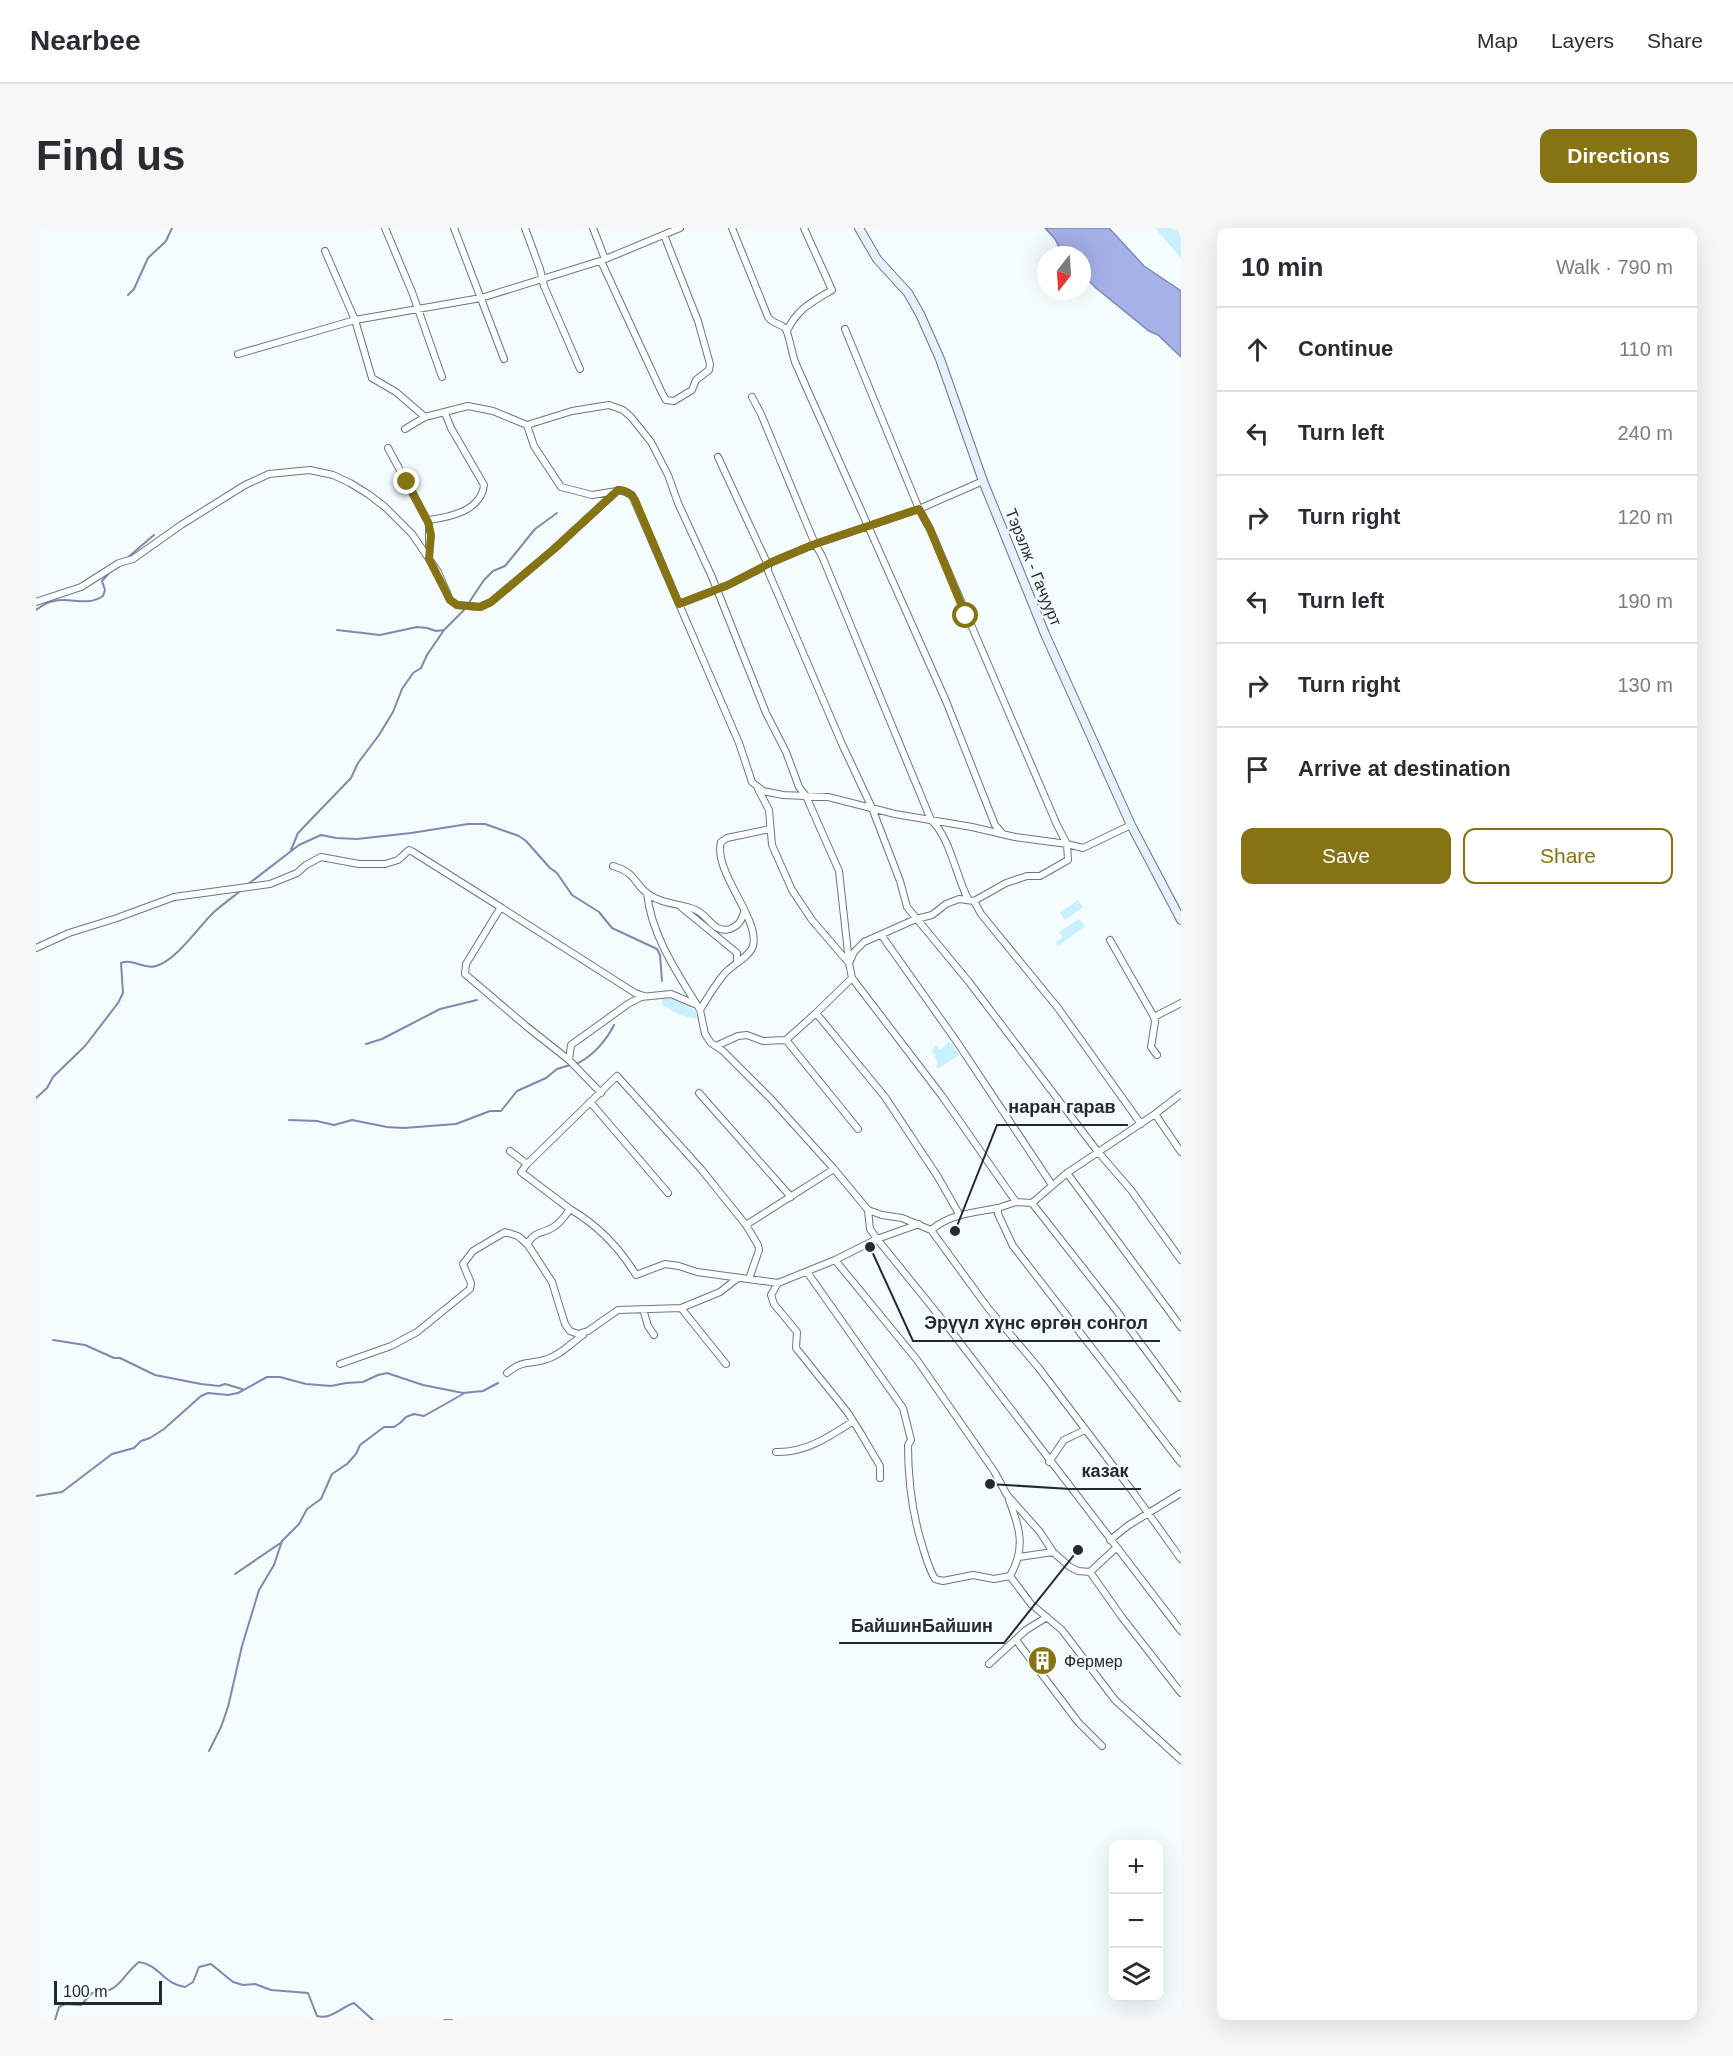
<!DOCTYPE html>
<html lang="en">
<head>
<meta charset="utf-8">
<style>
	:root { --surface:#fff; --page:#f7f7f7; --text:#2b2b33; --muted:#7c7c81; --line:#e1e1e2; --accent:#857314 }
	body { margin:0; font-family:Helvetica,sans-serif; background:var(--page); color:var(--text) }
	.controls { position:absolute; right:18px; bottom:18px; display:grid; overflow:hidden; border-radius:12px; box-shadow:0 6px 24px #0002 }
	.controls button { width:54px; height:54px; display:grid; place-items:center; padding:0; border:0; border-bottom:2px solid var(--line); background:var(--surface); color:var(--text); font:30px sans-serif }
	.compass { position:absolute; left:1001px; top:18px; width:54px; height:54px; border-radius:50%; background:var(--surface); box-shadow:0 6px 24px #0002; rotate:197deg }
	.scale { position:absolute; left:18px; bottom:15px; width:108px; box-sizing:border-box; padding-left:6px; border:3px solid #242a2c; border-top:0; font-size:16px; line-height:21px; white-space:nowrap; color:#242a2c; -webkit-text-stroke:4px #f5fcfe; paint-order:stroke }
	.stop { position:absolute; width:18px; height:18px; margin:-14px; border:4px solid #857314; border-radius:50%; background:#fff }
	.stop.end { background:#857314; border-color:#fff; box-shadow:0 2px 6px #0008 }
	.list { margin:0; padding:0; list-style:none }
	h2 { display:flex; justify-content:space-between; align-items:center; height:78px; margin:0; padding:0 24px; font-size:26px }
	h2 small { font-size:20px; font-weight:400; color:var(--muted) }
	.list li { display:grid; grid-template-columns:39px 1fr auto; gap:18px; align-items:center; box-sizing:border-box; height:84px; padding:0 24px; border-top:2px solid var(--line) }
	.list b { display:block; font-size:22px; white-space:nowrap }
	.list em { font-size:20px; font-style:normal; color:var(--muted) }
	.actions { display:flex; gap:12px; padding:18px 24px }
	.actions a { flex:1; padding:14px 0; border:2px solid var(--accent); border-radius:12px; text-align:center; font-size:21px; color:var(--accent) }
	.actions .main { background:var(--accent); color:#fff }
	.icon { flex:none; width:33px; height:33px; fill:none; stroke:currentColor; stroke-width:2; stroke-linecap:round; stroke-linejoin:round }
	.map { position:relative; flex:none; width:1145px; height:1792px; overflow:hidden; border-radius:12px }
	header { display:flex; align-items:center; gap:36px; box-sizing:border-box; height:84px; padding:0 30px; background:var(--surface); border-bottom:2px solid var(--line) }
	header strong { font-size:28px }
	nav { display:flex; gap:33px; margin-inline-start:auto; font-size:21px }
	.intro { display:flex; align-items:center; justify-content:space-between; box-sizing:border-box; height:144px; padding:0 36px }
	h1 { margin:0; font-size:42px }
	.button { padding:15px 27px; border-radius:12px; background:var(--accent); color:#fff; font-size:21px; font-weight:700 }
	main { display:flex; gap:36px; padding:0 36px }
	aside { flex:1; background:var(--surface); border-radius:12px; box-shadow:0 6px 24px #0002 }
	.map>svg:first-child { display:block }
	.green { fill:#c9f0ff }
	.water { fill:#a5b2e9; stroke:#7e89b0; stroke-width:1.5 }
	.lines { fill:none; stroke-linecap:round; stroke-linejoin:round }
	.stream { stroke:#7e89b0; stroke-width:2 }
	.street-casing { stroke:#69787d; stroke-width:8 }
	.secondary-casing { stroke:#69787d; stroke-width:10 }
	.street { stroke:#fff; stroke-width:6 }
	.secondary { stroke:#e5f1fc; stroke-width:8 }
	.route { stroke:#857314; stroke-width:8 }
	.labels { text-anchor:middle; stroke-width:4.5; stroke-linejoin:round; paint-order:stroke }
	.street-label { font-size:16px; fill:#242a2c; stroke:#f5fcfe }
	.poi-label { font-size:16px; fill:#242a2c; stroke:#f5fcfe; text-anchor:start }
	.leader { fill:none; stroke:#242a2c; stroke-width:2 }
	.callout-dot { fill:#242a2c; stroke:#f5fcfe; stroke-width:2 }
	.callout-label { font-size:18px; text-anchor:middle; font-weight:bold; fill:#242a2c; stroke:#f5fcfe; stroke-width:4.5; stroke-linejoin:round; paint-order:stroke }
</style>
</head>
<body>
<header>
<strong>Nearbee</strong>
<nav><a>Map</a><a>Layers</a><a>Share</a></nav>
</header>
<div class="intro"><h1>Find us</h1><a class="button">Directions</a></div>
<main>
<div class="map">
<svg width="1145" height="1792" viewBox="0 0 1145 1792">
	<rect width="100%" height="100%" fill="#f5fcfe"/>
	<path class="green" d="M1119,0h26v30z
		M1042,672l5,7 -18,13 -5,-7z
		M1043,691l6,7 -27,20 -2,-4 7,-5 -4,-5z
		M633,767c9,8 26,9 28,23 -8,2 -29,-8 -35,-14v-6z
		M913,813l10,14 -21,14 -2,-3 2,-3 -6,-13 4,-5 4,5z"/>
	<path class="water" d="M1009,0h64l35,38 37,25v66l-23,-22 -9,-4 -53,-43 -14,-14v-19h-19l-8,-16z"/>
	<g class="lines">
		<path class="stream" d="M92,67l6,-6 14,-31 18,-17 6,-13
			M90,331l28,-24
			M0,382c5,-4 12,-8 18,-9 17,-4 33,6 49,-5l2,-6 -3,-9 8,-9
			M301,402l43,5 37,-8 10,1 9,3 8,-1
			M255,622l7,-17 53,-55 7,-15 21,-28 14,-23 9,-23 11,-16 8,-5 6,-13 17,-25 20,-20 20,-30 9,-9 12,-5 30,-37 22,-16
			M211,657l52,-40 22,-10 15,3 21,1 54,-6 57,-9h17l34,12 7,5 24,27 7,5 15,22 27,17 13,16 45,21 3,6 2,26
			M330,816l16,-5 58,-30 37,-9
			M540,836c16,-7 30,-23 38,-39
			M0,870l11,-10 6,-11 32,-31 33,-43 5,-10 -2,-30c12,-5 23,7 35,3 22,-7 41,-38 58,-54 9,-8 19,-15 29,-23
			M253,892l28,1 17,4 18,-5 35,7 17,1 52,-4 34,-13h11l16,-20 29,-13 11,-9 13,-4
			M17,1112l32,5 29,13h6l35,17 46,9 18,2 6,-2 17,5
			M0,1268l26,-4 50,-38 22,-6 7,-7 9,-3 14,-9 37,-33 7,-3 20,2 10,-2 29,-16h13l26,7 25,2 15,-3 17,-1 15,-7 9,-2 36,12 40,8 20,-2 15,-8
			M199,1346l47,-32
			M173,1523l12,-24 7,-20 14,-61 17,-56 15,-25 8,-24 17,-17 8,-15 14,-10 11,-25 15,-10 9,-10 4,-9 24,-18h10l6,-4 6,-6 8,-3 10,2 39,-22
			M19,1792l4,-13 6,-3 16,1 11,-12c29,0 28,-16 47,-31 21,3 24,22 46,25l8,-5 6,-15 12,-3 22,18 10,3 12,-1 16,6 37,3 9,23c14,4 24,-9 37,-13l19,17
			M408,1792h8"/>
		<defs>
			<path id="street" d="M349,0l27,64 30,85
				M418,0l50,131
				M489,0l15,41 4,17 36,83
				M557,0l12,31
				M696,0l36,89c5,7 11,6 17,11 4,5 7,26 10,34l151,339 49,124 7,8
				M289,23l30,69 126,-22 122,-38 77,-32
				M565,33l61,132 4,7 8,1 18,-11 4,-10 13,-10 1,-6 -12,-43 -34,-86
				M809,101l74,180 11,20 127,296 10,19 16,4 48,-23
				M751,103c10,-22 25,-29 45,-41l-28,-62
				M202,126l117,-34 17,58 24,14 29,25
				M716,169l9,17 54,130 7,12 109,264c19,17 25,56 37,79
				M491,197l7,21 27,41 31,8 25,-4
				M369,201l20,-12 43,-11 25,5 34,14 45,-14 37,-6 14,5 8,7 20,25 17,33 10,28 34,74 54,136 20,39 13,35 7,9 33,75 10,91
				M352,220l40,74
				M947,253l-64,28 -104,35 -43,18 -4,3v6l74,173 30,64 28,73 7,26 62,75 129,170 33,38 50,70
				M393,330v-38c21,-3 52,-9 55,-35l-33,-57 -6,-15
				M0,374l45,-15 38,-24 14,-4 48,-34 64,-40 24,-11 41,-4 23,5 17,8 18,11 17,13 27,27 26,38 12,28 7,5 23,2 11,-5 63,-53 64,-59 5,1 9,4 107,248 13,39 11,9 20,4 45,2 67,17 77,13 43,10 52,7 1,16 -28,16h-13l-21,7 -32,18 -15,-2 -13,5 -14,11 -16,4 -52,23 -10,10 -5,11 3,15 -36,35
				M643,376l49,-19 40,-20 -50,-108
				M722,561l11,21 3,35 20,45 20,30 36,42
				M577,638c24,7 20,17 35,28 15,11 33,9 48,16 13,6 18,24 34,19 9,-4 11,-7 14,-17
				M611,665c4,41 29,78 50,112
				M938,673l7,13 77,94 83,116
				M645,679l56,46v9
				M846,708l75,106 95,143
				M1074,712l44,77 27,-14
				M0,720l33,-15 48,-15 57,-21 96,-13 27,-11 9,-8 15,-8 38,7h26l13,-4 11,-10 4,2 89,56
				M816,750l90,118 74,106
				M664,782c8,-13 16,-27 26,-38 8,-8 24,-16 27,-26 7,-28 -40,-74 -32,-104l6,-4 43,-9
				M1118,789l1,5 -4,25 6,8
				M680,818l22,-10 9,-1 16,6 23,-1
				M533,832l-43,-34 -61,-52 1,-10 33,-54 3,-2 6,4 127,81 9,3
				M565,865l-32,-33 2,-15 57,-41 13,-7 30,-3 26,11 3,5 5,24 6,9 12,8 48,48 63,70 34,41 14,5 20,3 29,12 57,78 50,59 95,125 48,67
				M663,865l92,104
				M555,875l77,90
				M1119,886l26,38
				M822,901l-72,-89 30,-27 69,84 53,80 21,37
				M474,923l17,13 -6,8 49,37c-5,7 -10,15 -18,19 -13,7 -15,2 -25,16
				M491,936l90,-88 84,93 45,56 88,-56
				M1031,945l88,-59 26,-20
				M996,975l35,-30 114,154
				M962,980l18,-6 16,1 84,107 65,88
				M534,981c29,17 49,38 66,66l29,-11 14,2 18,6 81,11 57,-23 82,100 77,111 13,24 33,37 13,20 17,15 8,4 12,1 31,44 60,77
				M832,982l2,19 7,10 42,-15
				M710,997l12,20 1,5 -10,29
				M895,1002c21,-17 42,-17 67,-22v6l15,32 168,217
				M799,1032l42,-21 68,84 236,308
				M771,1044l96,136 8,32 -3,5c0,36 4,69 15,103 3,10 6,21 12,31l8,2 30,-6 21,4 16,-3 21,28 31,26 53,70 66,60
				M742,1055l-7,12 3,9 23,28 -1,16 52,65 12,19 20,34v12
				M645,1080l45,56
				M607,1081l5,17 6,9
				M304,1136l51,-18 26,-14 53,-43 1,-6 -8,-19 10,-13 32,-19 13,4 10,9 24,37 13,42 5,7 8,3 10,-3 30,-21 63,-2 39,-16 18,-14
				M471,1145c18,-15 22,-7 40,-14 14,-4 24,-16 36,-24
				M740,1224c29,1 53,-15 76,-30
				M1013,1234l15,-22 21,-10
				M973,1272c11,28 17,48 1,76
				M1074,1312l19,-15 52,-32
				M983,1329l34,-5
				M1054,1344l26,-24
				M980,1412l62,82 24,24
				M953,1436l37,-34 21,-13"/>
			<path id="secondary" d="M823,0l18,31 31,34 12,21 20,45 43,122 62,153 86,191 50,95"/>
		</defs>
		<use href="#street" class="street-casing"/>
		<use href="#secondary" class="secondary-casing"/>
		<use href="#street" class="street"/>
		<use href="#secondary" class="secondary"/>
	</g>
	<g class="lines">
		<path class="route" d="M371,254l21,40 3,13 -2,24 21,41 7,5 23,2 11,-5 63,-53 64,-59c7,0 13,3 17,10l44,104 49,-19 44,-23 43,-18 104,-35 11,20 36,87"/>
	</g>
	<defs>
		<symbol id="building-disc" viewBox="-11 -11 22 22"><circle r="9.5" fill="#857314" stroke="#f5fcfe"/><path d="M-4-6H4V6H1V3H-1V6H-4ZM-2.5-4.3h1.7v1.8h-1.7ZM.8-4.3h1.7v1.8H.8ZM-2.5-1h1.7V.8h-1.7ZM.8-1h1.7V.8H.8Z" fill="#fff"/></symbol>
	</defs>
	<g fill-rule="evenodd">
		<use href="#building-disc" x="990" y="1416" width="33" height="33"/>
	</g>
	<g class="labels">
		<g class="street-label">
			<text transform="translate(998 339) rotate(68)" y="6">Тэрэлж - Гачуурт</text>
		</g>
		<g class="poi-label">
			<text x="1028" y="1439">Фермер</text>
		</g>
	</g>
	<path class="leader" d="M919 1003L961 897H1092M834 1019L877 1113H1124M954 1256L1034 1261H1105M1042 1322L968 1415H803"/>
	<g class="callout-dot">
		<circle cx="919" cy="1003" r="6"/>
		<circle cx="834" cy="1019" r="6"/>
		<circle cx="954" cy="1256" r="6"/>
		<circle cx="1042" cy="1322" r="6"/>
	</g>
	<g class="callout-label">
		<text x="1026" y="885">наран гарав</text>
		<text x="1000" y="1101">Эрүүл хүнс өргөн сонгол</text>
		<text x="1069" y="1249">казак</text>
		<text x="886" y="1404">БайшинБайшин</text>
	</g>
</svg>
<div class="controls">
<button>+</button>
<button>−</button>
<button><svg class="icon" aria-label="layers" viewBox="0 0 24 24"><path d="M12 4l9 5-9 5-9-5zM3 14l9 5 9-5"/></svg></button>
</div>
<svg class="compass" viewBox="-18 -18 36 36"><path d="M0-13l5 13h-10z" fill="#e53935"/><path d="M0 13l5-13h-10z" fill="#7c7c81"/></svg>
<div class="scale">100 m</div>
<div class="stop" style="left:930px;top:388px"></div>
<div class="stop end" style="left:371px;top:254px"></div>
</div>
<aside>
<h2>10 min<small>Walk · 790 m</small></h2>
<ul class="list">
<li><svg class="icon" aria-label="ahead" viewBox="0 0 24 24"><path d="M12 20V5M6 11l6-6 6 6"/></svg><div><b>Continue</b></div><em>110 m</em></li>
<li><svg class="icon" aria-label="left" viewBox="0 0 24 24"><path d="M17 20v-9H6M10 6l-5 5 5 5"/></svg><div><b>Turn left</b></div><em>240 m</em></li>
<li><svg class="icon" aria-label="right" viewBox="0 0 24 24"><path d="M7 20v-9h11M14 6l5 5-5 5"/></svg><div><b>Turn right</b></div><em>120 m</em></li>
<li><svg class="icon" aria-label="left" viewBox="0 0 24 24"><path d="M17 20v-9H6M10 6l-5 5 5 5"/></svg><div><b>Turn left</b></div><em>190 m</em></li>
<li><svg class="icon" aria-label="right" viewBox="0 0 24 24"><path d="M7 20v-9h11M14 6l5 5-5 5"/></svg><div><b>Turn right</b></div><em>130 m</em></li>
<li><svg class="icon" aria-label="arrive" viewBox="0 0 24 24"><path d="M6 21V4h12l-3 4 3 4H6"/></svg><div><b>Arrive at destination</b></div></li>
</ul>
<div class="actions"><a class="main">Save</a><a>Share</a></div>
</aside>
</main>
</body>
</html>
